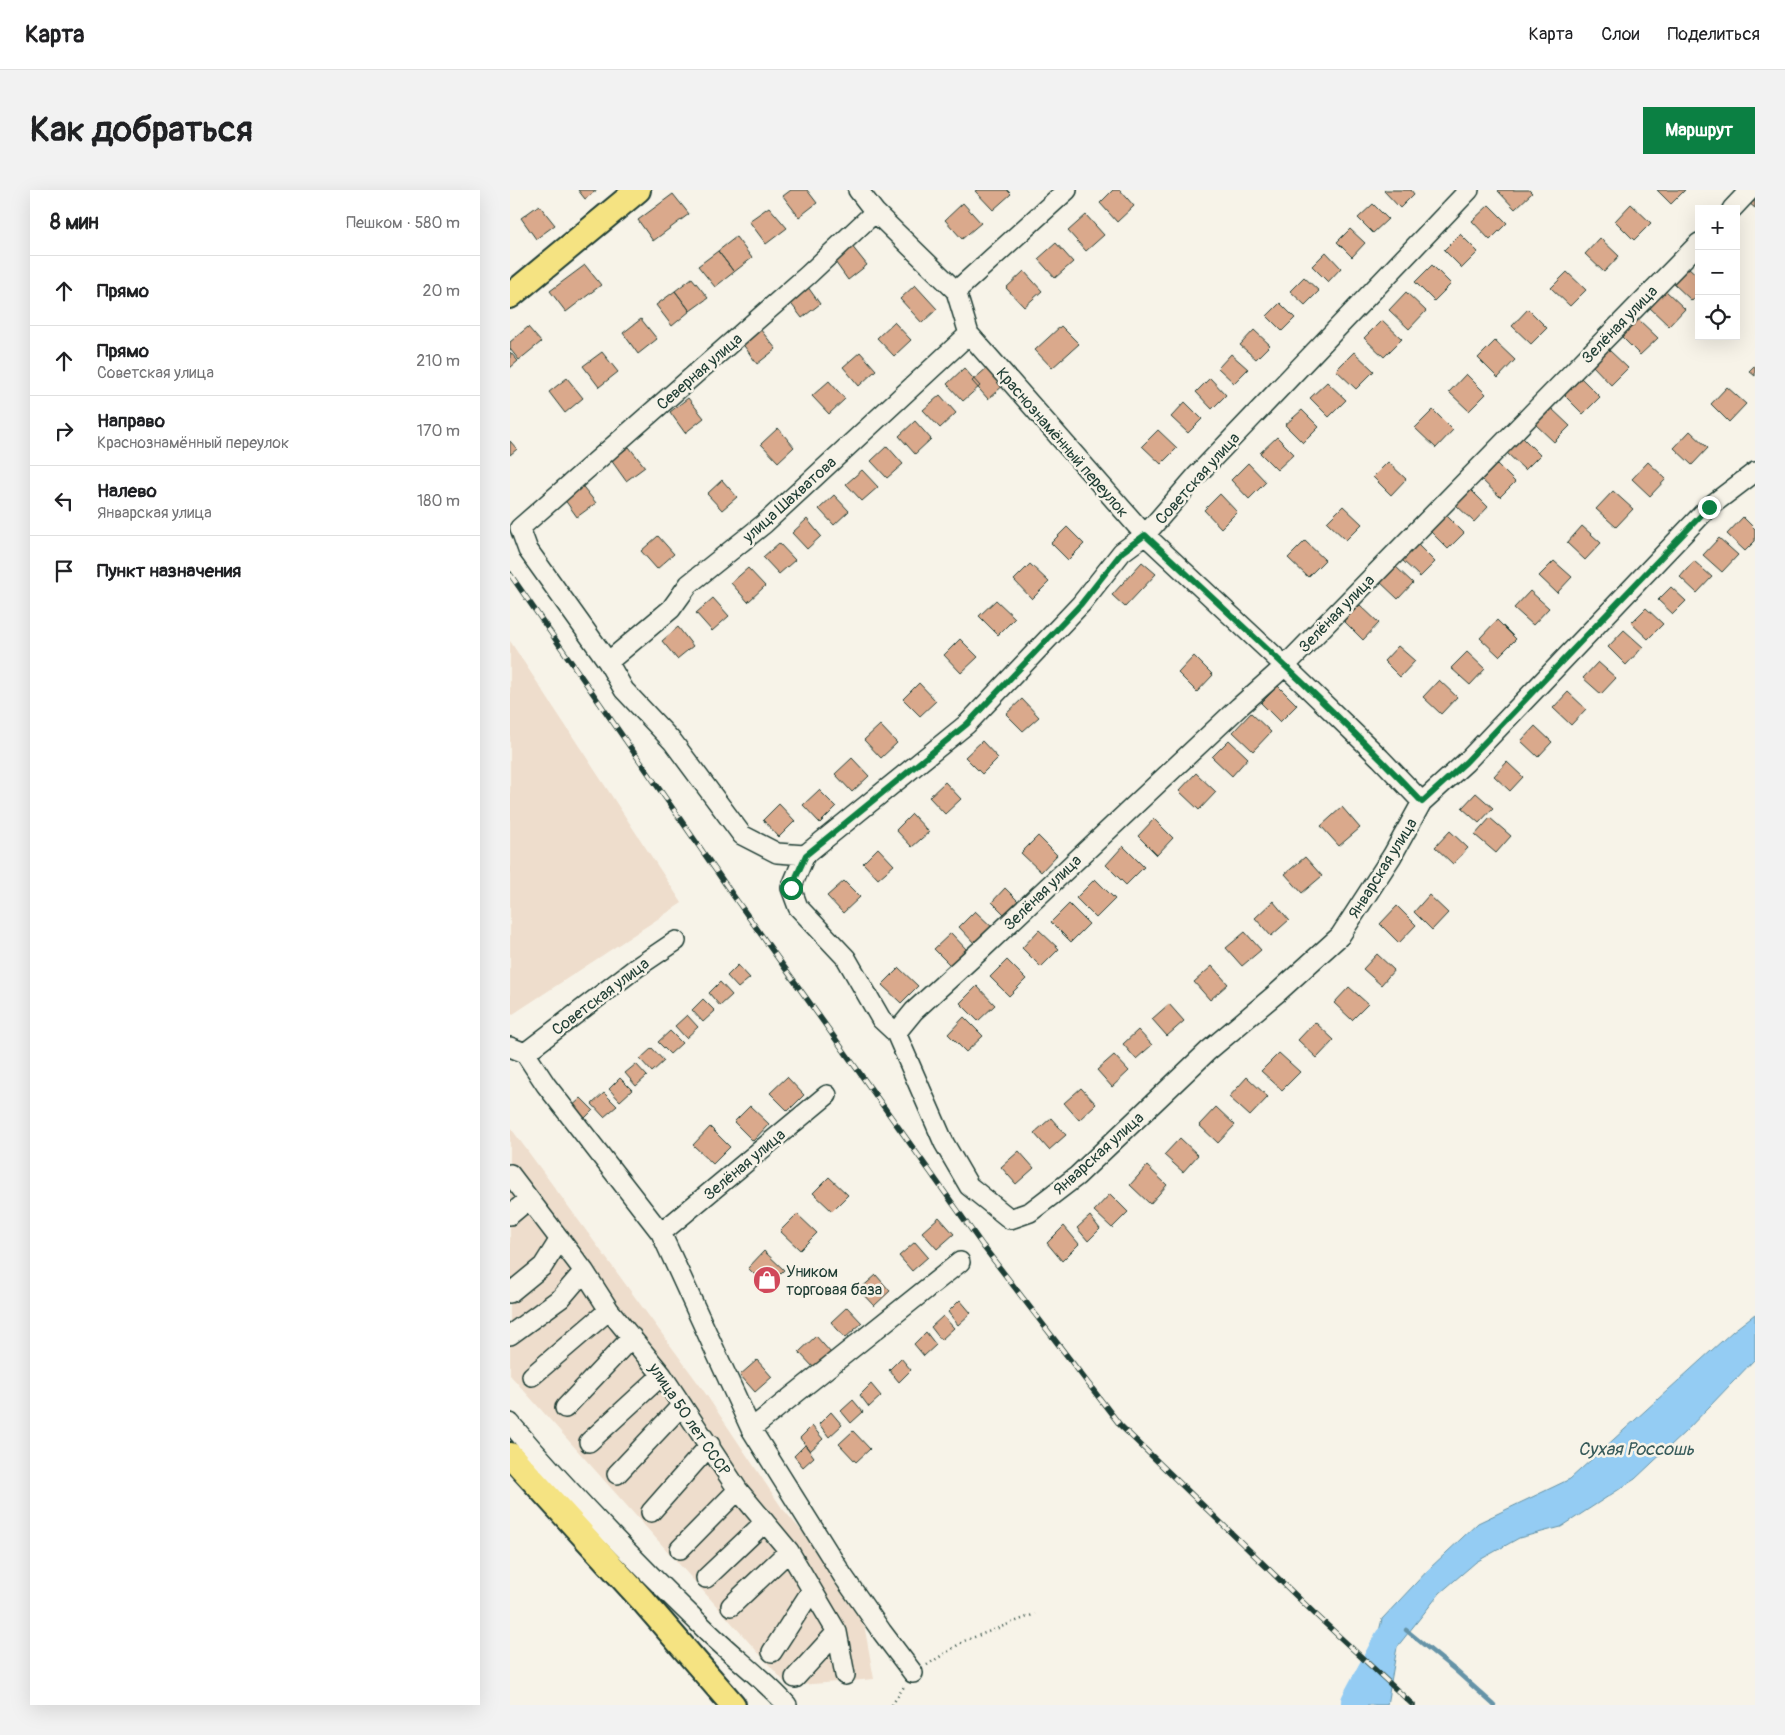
<!DOCTYPE html>
<html lang="ru">
<head>
<meta charset="utf-8">
<style>
	:root { --surface:#fff; --page:#f2f2f2; --text:#202124; --muted:#757577; --line:#e0e0e0; --accent:#0b8043 }
	body { margin:0; font-family:Pangolin,sans-serif; background:var(--page); color:var(--text) }
	.controls { position:absolute; right:15px; top:15px; display:grid; overflow:hidden; border-radius:0px; box-shadow:0 5px 20px #0002 }
	.controls button { width:45px; height:45px; display:grid; place-items:center; padding:0; border:0; border-bottom:1px solid var(--line); background:var(--surface); color:var(--text); font:25px sans-serif }
	.stop { position:absolute; width:15px; height:15px; margin:-11px; border:4px solid #0b8043; border-radius:50%; background:#fff }
	.stop.end { background:#0b8043; border-color:#fff; box-shadow:0 1px 5px #0008 }
	.list { margin:0; padding:0; list-style:none }
	h2 { display:flex; justify-content:space-between; align-items:center; height:65px; margin:0; padding:0 20px; font-size:21px }
	h2 small { font-size:16px; font-weight:400; color:var(--muted) }
	.list li { display:grid; grid-template-columns:32px 1fr auto; gap:15px; align-items:center; box-sizing:border-box; height:70px; padding:0 20px; border-top:1px solid var(--line) }
	.list b { display:block; font-size:19px; white-space:nowrap }
	.list p { margin:0; font-size:16px; white-space:nowrap; color:var(--muted) }
	.list em { font-size:16px; font-style:normal; color:var(--muted) }
	.icon { flex:none; width:28px; height:28px; fill:none; stroke:currentColor; stroke-width:2; stroke-linecap:round; stroke-linejoin:round }
	.map { position:relative; flex:none; width:1245px; height:1515px; overflow:hidden; border-radius:0px }
	header { display:flex; align-items:center; gap:30px; box-sizing:border-box; height:70px; padding:0 25px; background:var(--surface); border-bottom:1px solid var(--line) }
	header strong { font-size:24px }
	nav { display:flex; gap:28px; margin-inline-start:auto; font-size:18px }
	.intro { display:flex; align-items:center; justify-content:space-between; box-sizing:border-box; height:120px; padding:0 30px }
	h1 { margin:0; font-size:35px }
	.button { padding:12px 22px; border-radius:0px; background:var(--accent); color:#fff; font-size:18px; font-weight:700 }
	main { display:flex; gap:30px; padding:0 30px }
	aside { flex:1; background:var(--surface); border-radius:0px; box-shadow:0 5px 20px #0002 }
	.map>svg:first-child { display:block }
	.built { fill:#edc }
	.water { fill:#94ccf3; stroke:#6593a7 }
	.lines { fill:none; stroke-linecap:round; stroke-linejoin:round }
	.stream { stroke:#6593a7; stroke-width:4.5 }
	.river { stroke:#94ccf3; stroke-width:26 }
	.building { fill:#daa98c; stroke:#1f3d34 }
	.minor-casing { stroke:#1f3d34; stroke-width:22 }
	.major-casing { stroke:#1f3d34; stroke-width:28 }
	.path { stroke:#1f3d34; stroke-width:2.5; stroke-dasharray:1 4; stroke-linecap:butt }
	.minor { stroke:#f7f3e8; stroke-width:19 }
	.major { stroke:#f5e382; stroke-width:24 }
	.rail-casing { stroke:#1f3d34; stroke-width:5.5 }
	.rail { stroke:#f7f3e8; stroke-width:4; stroke-dasharray:11; stroke-linecap:butt }
	.route { stroke:#0b8043; stroke-width:6 }
	.labels { text-anchor:middle; stroke-width:5; stroke-linejoin:round; paint-order:stroke }
	.street-label { font-size:16px; fill:#1f3d34; stroke:#f7f3e8 }
	.poi-label { font-size:16px; fill:#1f3d34; stroke:#f7f3e8; text-anchor:start }
	.water-label { font-size:18px; font-style:italic; fill:#365a5a; stroke:#f7f3e8 }
</style>
</head>
<body>
<header>
<strong>Карта</strong>
<nav><a>Карта</a><a>Слои</a><a>Поделиться</a></nav>
</header>
<div class="intro"><h1>Как добраться</h1><a class="button">Маршрут</a></div>
<main>
<aside>
<h2>8 мин<small>Пешком · 580 m</small></h2>
<ul class="list">
<li><svg class="icon" aria-label="ahead" viewBox="0 0 24 24"><path d="M12 20V5M6 11l6-6 6 6"/></svg><div><b>Прямо</b></div><em>20 m</em></li>
<li><svg class="icon" aria-label="ahead" viewBox="0 0 24 24"><path d="M12 20V5M6 11l6-6 6 6"/></svg><div><b>Прямо</b><p>Советская улица</p></div><em>210 m</em></li>
<li><svg class="icon" aria-label="right" viewBox="0 0 24 24"><path d="M7 20v-9h11M14 6l5 5-5 5"/></svg><div><b>Направо</b><p>Краснознамённый переулок</p></div><em>170 m</em></li>
<li><svg class="icon" aria-label="left" viewBox="0 0 24 24"><path d="M17 20v-9H6M10 6l-5 5 5 5"/></svg><div><b>Налево</b><p>Январская улица</p></div><em>180 m</em></li>
<li><svg class="icon" aria-label="arrive" viewBox="0 0 24 24"><path d="M6 21V4h12l-3 4 3 4H6"/></svg><div><b>Пункт назначения</b></div></li>
</ul>
</aside>
<div class="map">
<svg width="1245" height="1515" viewBox="0 0 1245 1515">
	<rect width="100%" height="100%" fill="#f7f3e8"/>
	<filter id="ink" filterUnits="userSpaceOnUse"><feTurbulence type="fractalNoise" baseFrequency=".02" numOctaves="2"/><feDisplacementMap in="SourceGraphic" scale="10" xChannelSelector="R" yChannelSelector="G"/><feConvolveMatrix kernelMatrix="1 2 1 2 8 2 1 2 1" color-interpolation-filters="sRGB"/></filter>
	<g filter="url(#ink)">
		<path class="built" d="M0,451l172,262 -172,113z
			M0,937l191,260 81,121 23,27 34,47 25,42 10,55 -86,7 -278,-311z"/>
		<path class="water" d="M1245,1124v45l-69,72 -51,48 -74,48 -42,11 -43,24 -36,31 -43,54 -10,58h-26l21,-86 48,-51 48,-45 92,-44 163,-148z"/>
		<g class="lines">
			<path class="stream" d="M896,1440l49,40 39,35"/>
			<path class="river" d="M844,1515v-4l33,-62"/>
		</g>
		<path class="building" d="M68,0h19l-12,9z
			M281,0h16l10,13 -18,14 -16,-21z
			M467,0h30l4,4 -18,16 -18,-19z
			M603,0h7l14,16 -17,16 -17,-19z
			M875,0h26l3,4 -14,14 -16,-17z
			M989,0h30l3,3 -17,16 -17,-18z
			M1147,0h28l-14,14z
			M163,4l16,20 -36,27 -15,-21z
			M1245,7v11l-6,-5z
			M453,13l18,20 -19,16 -17,-19z
			M863,14l15,15 -15,14 -15,-15z
			M1121,14l20,19 -17,17 -19,-19z
			M29,15l16,20 -19,14 -15,-21z
			M979,15l18,18 -17,17 -18,-19z
			M259,17l18,21 -21,16 -17,-23z
			M576,25l18,20 -18,16 -18,-20z
			M840,39l15,14 -13,14 -15,-15z
			M950,44l18,18 -16,16 -18,-18z
			M226,47l16,21 -18,14 -16,-21z
			M1090,48l19,18 -15,16 -19,-18z
			M546,53l17,19 -18,16 -17,-19z
			M341,55l16,20 -19,15 -15,-21z
			M208,61l16,21 -19,15 -17,-21z
			M816,62l15,16 -13,14 -16,-16z
			M75,75l16,20 -35,27 -16,-21z
			M922,75l19,19 -17,17 -19,-19z
			M1178,77l11,10v16l-7,8 -19,-18z
			M514,81l18,20 -18,16 -18,-19z
			M1057,82l19,18 -16,16 -19,-18z
			M794,87l15,14 -14,14 -15,-14z
			M182,88l16,20 -18,13 -15,-20z
			M295,93l15,21 -18,14 -16,-21z
			M405,95l22,24 -15,14 -22,-24z
			M1155,100l20,19 -16,17 -20,-19z
			M165,101l15,20 -18,15 -16,-21z
			M896,102l20,19 -17,18 -20,-19z
			M770,113l15,15 -13,13 -15,-15z
			M1018,119l19,19 -16,16 -19,-18z
			M131,129l16,20 -19,15 -15,-21z
			M1128,129l20,19 -18,17 -19,-19z
			M872,130l20,19 -18,18 -20,-19z
			M384,132l17,18 -17,16 -17,-18z
			M551,136l18,18 -27,24 -17,-18z
			M18,137l13,15 -22,18 -9,-11v-7z
			M250,139l16,20 -19,15 -15,-21z
			M744,140l16,15 -14,14 -16,-14z
			M985,151l20,19 -17,18 -20,-20z
			M1099,160l19,18 -17,17 -18,-19z
			M0,162l8,9 -8,7z
			M92,162l16,20 -19,15 -16,-21z
			M350,162l16,18 -17,16 -16,-19z
			M844,162l20,19 -18,18 -20,-19z
			M721,164l17,15 -14,14 -16,-15z
			M1245,175v11l-6,-5z
			M479,176l16,18 -17,15 -16,-18z
			M454,178l16,18 -17,15 -16,-17z
			M956,184l20,20 -17,17 -20,-19z
			M57,188l16,20 -18,15 -16,-21z
			M700,188l16,17 -14,14 -16,-17z
			M1071,188l19,19 -17,17 -19,-19z
			M319,191l16,18 -16,15 -17,-18z
			M817,192l19,18 -17,17 -19,-19z
			M1217,197l19,17 -17,18 -18,-18z
			M430,205l16,18 -16,15 -17,-18z
			M178,208l16,20 -19,15 -15,-21z
			M675,212l17,17 -14,14 -17,-16z
			M1041,218l19,18 -16,16 -19,-18z
			M792,220l17,17 -16,16 -18,-18z
			M923,220l20,20 -17,18 -21,-20z
			M405,231l16,18 -16,15 -16,-18z
			M268,238l16,19 -16,15 -17,-18z
			M648,240l19,18 -16,16 -19,-18z
			M1180,241l18,17 -16,17 -18,-17z
			M767,247l17,17 -17,16 -17,-17z
			M1012,247l18,18 -15,15 -18,-17z
			M0,251l7,8 -7,6z
			M377,256l16,18 -16,14 -16,-17z
			M119,257l16,20 -19,14 -15,-21z
			M878,272l18,17 -15,16 -18,-18z
			M1138,272l18,17 -16,17 -18,-17z
			M738,273l18,19 -17,17 -18,-19z
			M987,274l18,18 -15,15 -18,-17z
			M352,280l16,17 -16,14 -16,-17z
			M212,290l15,17 -15,13 -15,-16z
			M70,293l16,20 -19,14 -15,-21z
			M961,300l17,17 -14,15 -18,-17z
			M1103,301l20,18 -17,18 -20,-18z
			M710,304l17,18 -16,16 -17,-18z
			M324,305l15,16 -15,14 -15,-16z
			M833,316l19,18 -16,16 -19,-18z
			M936,325l18,18 -16,16 -18,-18z
			M1233,327l12,12v12l-10,10 -18,-17z
			M297,329l14,17 -14,13 -15,-16z
			M1072,336l19,17 -16,17 -18,-17z
			M557,337l17,17 -16,16 -17,-17z
			M148,346l16,18 -17,15 -16,-18z
			M1209,348l19,17 -16,17 -19,-17z
			M795,351l20,19 -17,17 -20,-19z
			M269,353l16,17 -16,14 -16,-17z
			M908,355l17,17 -15,15 -18,-17z
			M1044,371l18,16 -15,16 -18,-17z
			M1184,371l18,16 -15,16 -17,-16z
			M632,372l14,12 -31,33 -13,-12z
			M520,374l19,18 -17,17 -18,-19z
			M885,376l18,17 -15,16 -19,-18z
			M238,378l17,18 -17,16 -17,-19z
			M1161,397l15,14 -13,13 -15,-14z
			M1020,401l19,17 -16,17 -19,-17z
			M203,408l16,18 -17,15 -16,-18z
			M486,410l19,18 -17,17 -19,-19z
			M850,415l19,18 -16,17 -19,-19z
			M1136,418l17,16 -15,15 -17,-16z
			M987,430l19,19 -17,17 -19,-18z
			M168,437l15,19 -16,13 -15,-18z
			M1114,440l19,17 -17,18 -18,-18z
			M450,449l18,18 -17,16 -17,-18z
			M888,456l17,15 -15,16 -16,-16z
			M957,462l18,17 -15,16 -19,-17z
			M684,466l19,19 -16,17 -19,-19z
			M1088,472l18,16 -15,16 -18,-16z
			M929,490l18,17 -16,17 -18,-17z
			M409,493l17,18 -16,15 -17,-17z
			M768,496l19,19 -17,17 -19,-19z
			M1058,502l18,17 -15,16 -18,-17z
			M512,509l17,18 -16,14 -17,-17z
			M741,523l20,19 -18,19 -20,-19z
			M370,535l17,18 -16,15 -17,-18z
			M1025,536l17,16 -14,15 -17,-16z
			M719,550l19,18 -16,18 -20,-19z
			M472,551l16,17 -16,16 -17,-17z
			M342,568l17,18 -17,16 -17,-18z
			M997,572l16,15 -13,14 -16,-15z
			M686,583l20,19 -17,18 -20,-19z
			M435,592l16,17 -16,15 -16,-17z
			M309,600l17,17 -16,16 -17,-18z
			M966,603l17,15 -14,15 -17,-15z
			M269,614l16,17 -16,16 -16,-17z
			M832,617l18,21 -21,18 -18,-20z
			M402,624l17,18 -17,15 -16,-17z
			M980,628l21,18 -15,17 -21,-18z
			M644,629l19,19 -16,17 -19,-19z
			M940,641l18,17 -15,16 -18,-17z
			M528,646l19,19 -16,17 -20,-19z
			M613,656l21,21 -18,18 -20,-20z
			M368,658l16,17 -16,14 -15,-16z
			M795,667l17,19 -20,17 -17,-19z
			M585,689l20,20 -19,19 -20,-20z
			M334,691l16,16 -17,16 -16,-17z
			M495,698l17,17 -14,13 -16,-16z
			M919,705l19,18 -16,17 -18,-18z
			M763,711l16,19 -18,16 -16,-18z
			M559,714l20,20 -18,18 -20,-20z
			M887,716l19,19 -17,18 -19,-19z
			M465,721l19,18 -17,17 -18,-19z
			M529,740l20,19 -18,18 -19,-19z
			M735,742l16,18 -19,16 -16,-18z
			M441,743l16,17 -16,16 -17,-17z
			M867,764l17,16 -13,15 -18,-16z
			M497,770l19,19 -17,17 -19,-19z
			M228,775l12,13 -12,10 -11,-12z
			M702,776l16,18 -18,16 -16,-18z
			M389,778l19,18 -17,17 -19,-18z
			M210,792l12,13 -12,11 -11,-13z
			M467,796l18,19 -17,16 -18,-18z
			M839,797l19,17 -16,16 -18,-17z
			M193,809l12,12 -12,11 -11,-12z
			M659,814l15,17 -17,15 -15,-17z
			M177,825l11,12 -12,11 -11,-12z
			M454,827l19,19 -17,16 -18,-18z
			M805,832l19,18 -17,18 -19,-18z
			M628,840l14,15 -16,14 -13,-15z
			M160,841l12,12 -12,11 -12,-12z
			M142,858l12,13 -12,11 -12,-13z
			M769,863l21,19 -18,18 -21,-19z
			M604,865l15,16 -17,16 -15,-17z
			M126,874l11,12 -11,10 -11,-13z
			M277,887l17,18 -16,16 -18,-18z
			M737,887l21,20 -18,19 -21,-19z
			M110,888l12,12 -12,11 -11,-12z
			M571,898l15,16 -17,16 -15,-17z
			M94,903l13,13 -13,11 -12,-13z
			M71,908l12,12 -13,13 -12,-13z
			M240,916l19,18 -16,17 -19,-19z
			M706,917l19,18 -17,18 -19,-18z
			M541,928l15,17 -17,15 -15,-17z
			M200,937l20,20 -17,17 -20,-19z
			M670,948l18,17 -15,17 -19,-17z
			M509,961l15,17 -18,16 -15,-17z
			M637,976l20,19 -17,19 -20,-19z
			M319,987l19,18 -16,16 -19,-18z
			M600,1004l18,18 -16,16 -18,-17z
			M287,1024l20,19 -17,17 -20,-19z
			M580,1026l10,13 -12,12 -11,-13z
			M429,1027l15,17 -17,15 -15,-17z
			M554,1036l15,18 -17,17 -15,-18z
			M405,1052l13,15 -16,14 -13,-15z
			M254,1061l20,19 -17,17 -19,-19z
			M366,1085l14,16 -16,15 -15,-16z
			M450,1110l11,13 -13,12 -10,-13z
			M337,1117l15,16 -17,15 -14,-16z
			M433,1126l11,12 -13,12 -10,-13z
			M416,1142l10,13 -12,11 -10,-12z
			M306,1146l15,17 -17,15 -15,-16z
			M391,1168l10,12 -12,12 -10,-12z
			M247,1170l15,17 -17,15 -15,-17z
			M361,1194l10,12 -12,11 -9,-12z
			M343,1210l10,12 -12,11 -10,-12z
			M321,1222l11,13 -13,12 -10,-13z
			M302,1236l11,13 -13,12 -10,-13z
			M343,1241l17,18 -14,13 -17,-18z
			M295,1255l9,12 -11,10 -9,-11z"/>
		<g class="lines">
			<defs>
				<path id="minor" d="M348,0l17,22 81,79 13,43 176,201 140,131 95,92 42,44
					M1222,19l18,-19
					M365,22l-67,63 -288,253 8,22 80,112 16,28 49,52 69,93 35,18 28,2 -14,33 7,19 48,51 35,61 15,14 48,110 25,43 41,33 20,-7 47,-36 131,-125 69,-58 63,-57 52,-80 30,-54 44,-40 243,-255 46,-35
					M446,101l111,-101
					M98,472l63,-53 18,-25 75,-60 205,-190
					M295,665l162,-131 114,-120 41,-52 23,-17 53,-61 271,-284
					M386,843l18,-22 68,-62 257,-242 46,-41 414,-423
					M0,857l15,6 21,32 115,148 90,196 92,147 39,56 31,41
					M15,863l111,-85 40,-27
					M0,984l74,97 25,39 53,65 76,115 51,61 48,81 8,43
					M0,1025l19,-16
					M151,1043l166,-138
					M0,1103l33,-27 17,-27
					M0,1145l51,-37 23,-27
					M22,1186l77,-66
					M55,1218l67,-71
					M0,1233c61,72 128,141 196,207 26,26 56,47 81,75
					M241,1239l209,-167
					M79,1252l73,-67
					M107,1284l65,-69
					M141,1322l59,-67
					M170,1359l58,-59
					M196,1388l59,-56
					M221,1416l58,-55
					M262,1462l40,-62
					M285,1488l42,-46"/>
				<path id="major" d="M0,106l128,-106
					M0,1265l135,148 88,102"/>
			</defs>
			<use href="#minor" class="minor-casing"/>
			<use href="#major" class="major-casing"/>
			<path class="path" d="M417,1475l37,-24 71,-27
				M382,1515l13,-20"/>
			<use href="#minor" class="minor"/>
			<use href="#major" class="major"/>
			<defs>
				<path id="rail" d="M0,384l225,324 248,348 137,179 194,188 99,92"/>
			</defs>
			<use href="#rail" class="rail-casing"/>
			<use href="#rail" class="rail"/>
		</g>
	</g>
	<g class="lines" filter="url(#ink)">
		<path class="route" d="M281,698l15,-33 161,-131 114,-120 41,-52 23,-17c94,88 189,174 277,267l44,-40 243,-255"/>
	</g>
	<defs>
		<symbol id="shop-disc" viewBox="-11 -11 22 22"><circle r="9.5" fill="#d1495b" stroke="#f7f3e8"/><path d="M-5-2.5h2.3a2.7 3.5 0 0 1 5.4 0H5L5.5 6h-11ZM-1.5-2.5h3a1.5 2.3 0 0 0-3 0Z" fill="#fff"/></symbol>
	</defs>
	<g fill-rule="evenodd">
		<use href="#shop-disc" x="241" y="1074" width="32" height="32"/>
	</g>
	<g class="labels">
		<g class="street-label">
			<text transform="translate(1109 134) rotate(-46)" y="6">Зелёная улица</text>
			<text transform="translate(189 181) rotate(-41)" y="6">Северная улица</text>
			<text transform="translate(553 252) rotate(49)" y="6">Краснознамённый переулок</text>
			<text transform="translate(687 288) rotate(-48)" y="6">Советская улица</text>
			<text transform="translate(279 309) rotate(-42)" y="6">улица Шахватова</text>
			<text transform="translate(826 423) rotate(-46)" y="6">Зелёная улица</text>
			<text transform="translate(872 678) rotate(-58)" y="6">Январская улица</text>
			<text transform="translate(532 702) rotate(-44)" y="6">Зелёная улица</text>
			<text transform="translate(90 806) rotate(-37)" y="6">Советская улица</text>
			<text transform="translate(588 963) rotate(-42)" y="6">Январская улица</text>
			<text transform="translate(234 974) rotate(-40)" y="6">Зелёная улица</text>
			<text transform="translate(180 1229) rotate(56)" y="6">улица 50 лет СССР</text>
		</g>
		<g class="poi-label">
			<text x="276" y="1087">Уником<tspan x="276" dy="18">торговая база</tspan></text>
		</g>
		<g class="water-label">
			<text x="1126" y="1265">Сухая Россошь</text>
		</g>
	</g>
</svg>
<div class="controls">
<button>+</button>
<button>−</button>
<button><svg class="icon" aria-label="locate" viewBox="0 0 24 24"><circle cx="12" cy="12" r="6"/><path d="M12 2v4M12 18v4M2 12h4M18 12h4"/></svg></button>
</div>
<div class="stop" style="left:281px;top:698px"></div>
<div class="stop end" style="left:1199px;top:317px"></div>
</div>
</main>
</body>
</html>
